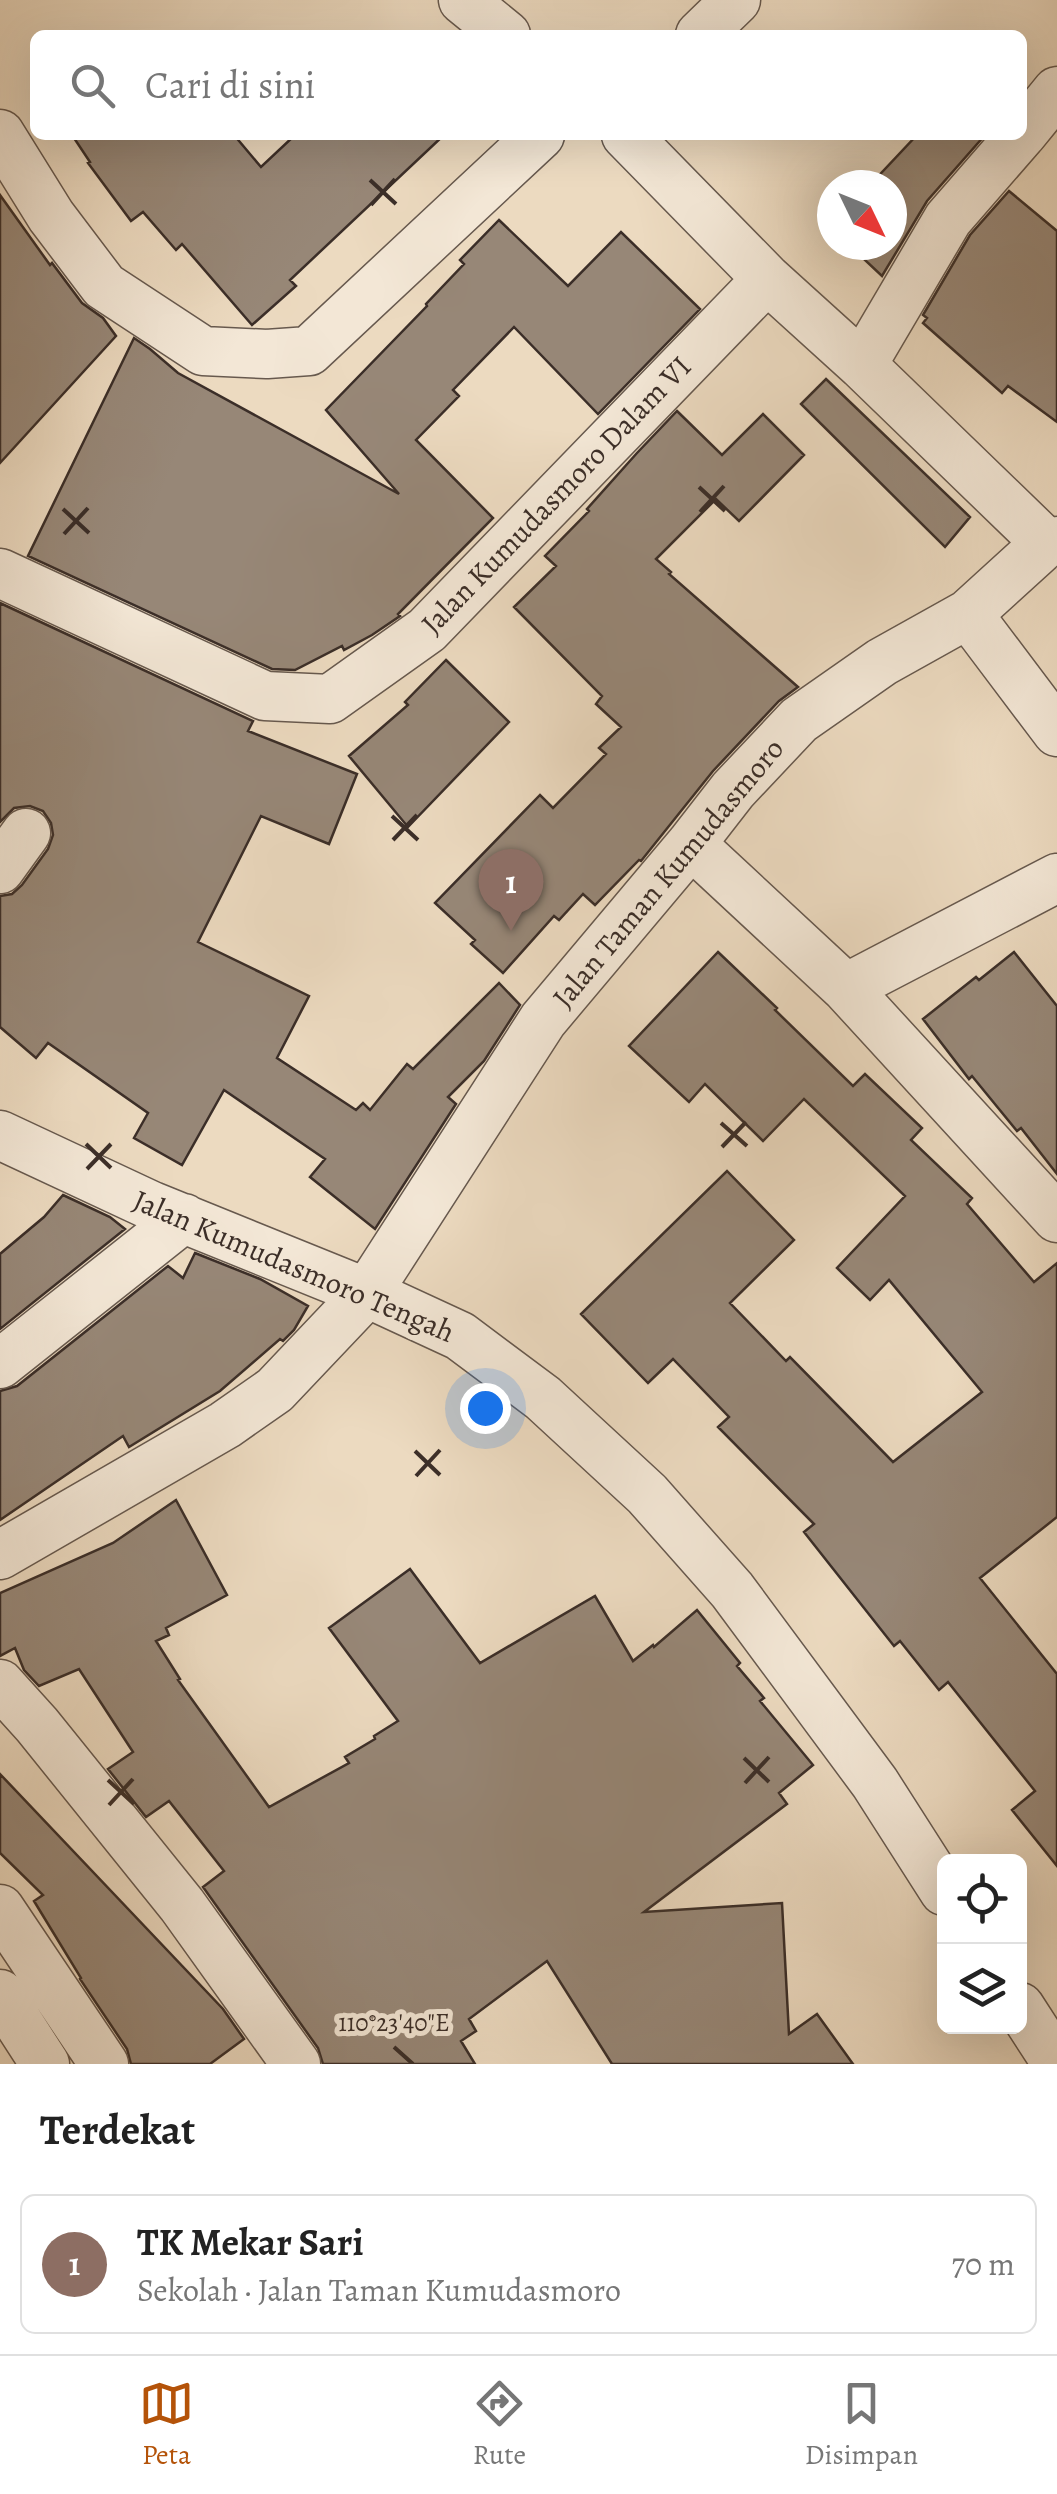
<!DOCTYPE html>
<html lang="id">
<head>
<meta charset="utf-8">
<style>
	:root { --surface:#fff; --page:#f6f6f6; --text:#222; --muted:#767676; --line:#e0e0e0; --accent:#b45309 }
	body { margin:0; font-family:Alegreya,serif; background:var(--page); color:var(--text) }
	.controls { position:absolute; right:30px; bottom:30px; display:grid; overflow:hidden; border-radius:15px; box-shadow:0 10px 40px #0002 }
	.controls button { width:90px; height:90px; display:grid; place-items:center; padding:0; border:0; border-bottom:2px solid var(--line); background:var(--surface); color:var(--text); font:50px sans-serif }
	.compass { position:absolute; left:817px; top:170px; width:90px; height:90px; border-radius:50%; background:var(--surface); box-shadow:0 10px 40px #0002; rotate:133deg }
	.you { position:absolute; left:485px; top:1408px; width:35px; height:35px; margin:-25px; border:8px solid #fff; border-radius:50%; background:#1a73e8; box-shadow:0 0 0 15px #1a73e833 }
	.badge { display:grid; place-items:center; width:65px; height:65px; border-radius:50%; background:var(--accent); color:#fff; font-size:32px; font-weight:700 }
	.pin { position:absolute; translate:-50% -82px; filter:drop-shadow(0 2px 5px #0008) }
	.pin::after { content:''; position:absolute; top:52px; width:35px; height:30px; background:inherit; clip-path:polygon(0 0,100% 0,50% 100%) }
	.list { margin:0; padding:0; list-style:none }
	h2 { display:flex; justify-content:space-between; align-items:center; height:130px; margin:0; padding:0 40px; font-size:42px }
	h2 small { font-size:32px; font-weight:400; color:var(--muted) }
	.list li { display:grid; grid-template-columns:65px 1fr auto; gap:30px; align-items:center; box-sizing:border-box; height:140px; margin:0 20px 20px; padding:0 20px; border:2px solid var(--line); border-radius:15px }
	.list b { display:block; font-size:38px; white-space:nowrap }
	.list p { margin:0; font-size:32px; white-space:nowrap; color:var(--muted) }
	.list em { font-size:32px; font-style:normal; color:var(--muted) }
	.icon { flex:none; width:55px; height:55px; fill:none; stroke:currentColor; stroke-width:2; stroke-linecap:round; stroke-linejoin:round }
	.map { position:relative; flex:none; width:1057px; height:2064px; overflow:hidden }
	.search { position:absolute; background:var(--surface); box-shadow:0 10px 40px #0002; left:30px; right:30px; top:30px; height:110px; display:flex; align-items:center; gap:25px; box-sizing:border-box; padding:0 35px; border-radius:15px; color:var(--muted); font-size:38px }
	.sheet { height:290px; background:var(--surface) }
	nav { display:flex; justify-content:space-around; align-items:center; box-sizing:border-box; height:140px; border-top:2px solid var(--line); background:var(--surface); font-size:28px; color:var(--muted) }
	nav a { display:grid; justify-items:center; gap:5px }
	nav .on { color:var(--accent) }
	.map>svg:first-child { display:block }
	.building { fill:#978777; stroke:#3b2e28; stroke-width:2.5 }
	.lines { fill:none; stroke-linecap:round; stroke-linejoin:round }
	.minor-casing { stroke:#67594e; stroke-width:51 }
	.minor { stroke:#f3e7d6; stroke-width:48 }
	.ticks { fill:none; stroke:#3b2e28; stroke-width:4 }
	.labels { text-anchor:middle; stroke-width:10; stroke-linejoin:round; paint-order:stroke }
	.street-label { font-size:30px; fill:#3b2e28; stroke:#f3e7d6 }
	.ticks-label { font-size:25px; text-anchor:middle; fill:#3b2e28; stroke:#f3e7d6; stroke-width:10; stroke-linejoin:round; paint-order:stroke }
</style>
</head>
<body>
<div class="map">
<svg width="1057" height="2064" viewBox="0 0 1057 2064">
	<rect width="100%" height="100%" fill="#ecdac0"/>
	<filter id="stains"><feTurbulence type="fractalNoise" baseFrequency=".002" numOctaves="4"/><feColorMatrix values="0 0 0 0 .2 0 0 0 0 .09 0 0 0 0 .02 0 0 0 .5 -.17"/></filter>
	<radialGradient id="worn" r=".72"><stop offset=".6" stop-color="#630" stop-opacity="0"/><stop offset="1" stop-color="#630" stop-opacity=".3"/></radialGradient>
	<path class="building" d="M72,135h162l27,32 34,-32h149l-154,145 6,6 -44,39 -70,-81 -6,6 -33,-38 -12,9 -43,-58 2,-1z
		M917,135h68l-58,66 -45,75 -33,-31h43v-60h-22z
		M1009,191l48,40v191l-49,-36 -6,7 -79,-70 4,-5 -4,-3 47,-80z
		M0,195l50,70 2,-2 30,40 21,15 13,18 -116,127z
		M499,220l69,66 53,-54 79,77 -102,105 -84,-87 -61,63 6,6 -43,44 77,78 -95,96 2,2 -28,19 -28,15 -2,-4 -47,24 -23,-1 -244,-113 106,-218 16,11 28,24 221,121 -73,-84 101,-104 -1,-2 38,-40 -4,-4z
		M826,379l144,138 -25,30 -144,-143z
		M677,411l45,44 41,-41 41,41 -65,66 -23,-22 -60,60 15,13 -2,2 129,113 -19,14 -66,70 -72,90 -2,-1 -44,45 -12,-11 -24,26 -5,-4 -51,57 -32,-29 4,-4 -40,-37 105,-108 13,13 53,-54 -7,-6 22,-21 -25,-23 6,-8 -88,-89 42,-41 -11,-10 44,-45 -2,-2 50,-56z
		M0,603l253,118 -5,10 109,43 -28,70 -68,-28 -63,126 111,54 -32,62 79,52 7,-7 7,7 37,-46 6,5 86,-86 21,22 -36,56 -36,36 8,7 -81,125 -65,-52 15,-18 -101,-69 -42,75 -48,-27 14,-25 -100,-70 -12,15 -36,-31v-131l12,-2 10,-9 26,-36 5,-14 -2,-12 -8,-12 -13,-5 -16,2 -14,14z
		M446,660l63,62 -101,105 -59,-71 59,-51 -3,-3z
		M718,952l59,56 -2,2 78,76 12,-12 57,54 -11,12 61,58 -5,6 67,78 23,-19v254l-77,61 77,96v192l-45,-56 23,-19 -87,-109 -9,8 -39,-49 -6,5 -90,-114 10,-8 -96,-97 11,-10 -56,-58 -25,24 -67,-69 146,-143 67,69 -64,63 56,58 4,-4 103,105 89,-70 -93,-112 -19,20 -33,-32 68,-72 -101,-97 -41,42 -58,-57 -16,18 -60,-56z
		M1014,952l43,54v168l-36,-46 -4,3 -45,-55 -3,3 -46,-60 53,-42 3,3z
		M63,1195l47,22 15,12 -125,100v-75l44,-37z
		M195,1253l65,26 48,27 -14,24 -11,11 -3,-2 -60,52 -91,56 -6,-11 -123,84v-129l17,-5 151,-120 15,12z
		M176,1500l51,95 -61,33 3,7 -13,6 24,38 -2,1 91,127 80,-44 -4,-6 30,-18 -1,-3 24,-15 -69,-93 81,-59 70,94 115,-67 38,65 20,-16 1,2 43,-37 43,53 -3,3 27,32 -4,3 53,64 -34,28 8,11 -143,108 138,-9 7,131 28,-20 36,50h-241l-65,-103 -78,58 7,12 -15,10 14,23h-152l-5,-16 -115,-161 21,-16 -55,-70 -23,16 -38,-48 25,-17 -54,-83 -40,17 -15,-16 -9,-22 -15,8v-63l113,-50z
		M0,1774l223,235 21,30 -34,25h-79l-4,-15 -47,-70 1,-1 -47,-77 9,-6 -43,-42z"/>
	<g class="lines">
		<defs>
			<path id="minor" d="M463,0l43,35
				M700,35l36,-35
				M0,134l51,82 53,70 99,65 64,3 42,-3 231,-216
				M1022,134l35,-43
				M626,135l141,144 95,86 184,178
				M862,365l86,-146 73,-84
				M0,573l265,123 65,3 97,-69 340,-351
				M968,614l89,118
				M691,844l155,144 211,230
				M0,869l26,-36
				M846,988l211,-110
				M0,1135l152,71 215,87 93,43 83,62 104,96 85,96 143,193 69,108
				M0,1364l184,-146
				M0,1555l225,-130 50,-35 92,-97 176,-273 148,-176 42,-54 66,-70 83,-58 86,-48 78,-71 11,-2
				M0,1684l37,41 145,180 114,159
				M0,1909l104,155
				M0,1994l45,70
				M1020,2007l37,57"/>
		</defs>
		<use href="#minor" class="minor-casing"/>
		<use href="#minor" class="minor"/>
	</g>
	<path class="ticks" d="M370,180l26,24M371,205l24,-26M699,487l26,24M63,509l26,24M700,512l24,-26M64,534l24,-26M392,816l26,24M393,840l24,-25M721,1123l26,23M86,1144l25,24M722,1147l24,-25M87,1169l24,-25M415,1451l25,24M416,1476l24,-26M744,1758l25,24M108,1780l26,24M745,1783l24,-26M109,1805l24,-26M394,2047l19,17"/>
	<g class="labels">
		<g class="street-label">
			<text transform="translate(556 495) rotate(-46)" y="10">Jalan Kumudasmoro Dalam VI</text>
			<text transform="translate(668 873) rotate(-50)" y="10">Jalan Taman Kumudasmoro</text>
			<text transform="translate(294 1266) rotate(23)" y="10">Jalan Kumudasmoro Tengah</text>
		</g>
	</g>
	<g class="ticks-label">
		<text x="394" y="2031">110°23'40"E</text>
	</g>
	<rect width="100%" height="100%" filter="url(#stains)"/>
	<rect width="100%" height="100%" fill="url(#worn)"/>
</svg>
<div class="controls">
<button><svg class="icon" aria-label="locate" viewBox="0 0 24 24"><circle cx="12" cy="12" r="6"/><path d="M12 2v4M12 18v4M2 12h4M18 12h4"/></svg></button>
<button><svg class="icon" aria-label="layers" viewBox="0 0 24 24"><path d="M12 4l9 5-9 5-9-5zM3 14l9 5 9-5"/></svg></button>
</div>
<svg class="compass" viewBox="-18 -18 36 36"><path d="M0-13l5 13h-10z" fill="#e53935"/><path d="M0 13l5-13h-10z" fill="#767676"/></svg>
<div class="you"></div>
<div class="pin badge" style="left:511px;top:931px;background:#8d6e63">1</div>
<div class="search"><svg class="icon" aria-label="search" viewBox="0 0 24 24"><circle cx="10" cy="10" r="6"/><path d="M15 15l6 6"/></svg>Cari di sini</div>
</div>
<section class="sheet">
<h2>Terdekat<small></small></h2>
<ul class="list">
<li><span class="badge" style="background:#8d6e63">1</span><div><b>TK Mekar Sari</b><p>Sekolah · Jalan Taman Kumudasmoro</p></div><em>70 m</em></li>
</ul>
</section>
<nav>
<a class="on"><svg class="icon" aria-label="map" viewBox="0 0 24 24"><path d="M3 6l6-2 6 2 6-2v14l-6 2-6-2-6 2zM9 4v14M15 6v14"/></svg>Peta</a>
<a><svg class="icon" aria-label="directions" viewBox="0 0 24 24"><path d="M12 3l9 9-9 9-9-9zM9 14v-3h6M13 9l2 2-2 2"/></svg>Rute</a>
<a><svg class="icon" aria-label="saved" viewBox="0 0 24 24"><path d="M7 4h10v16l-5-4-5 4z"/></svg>Disimpan</a>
</nav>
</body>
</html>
